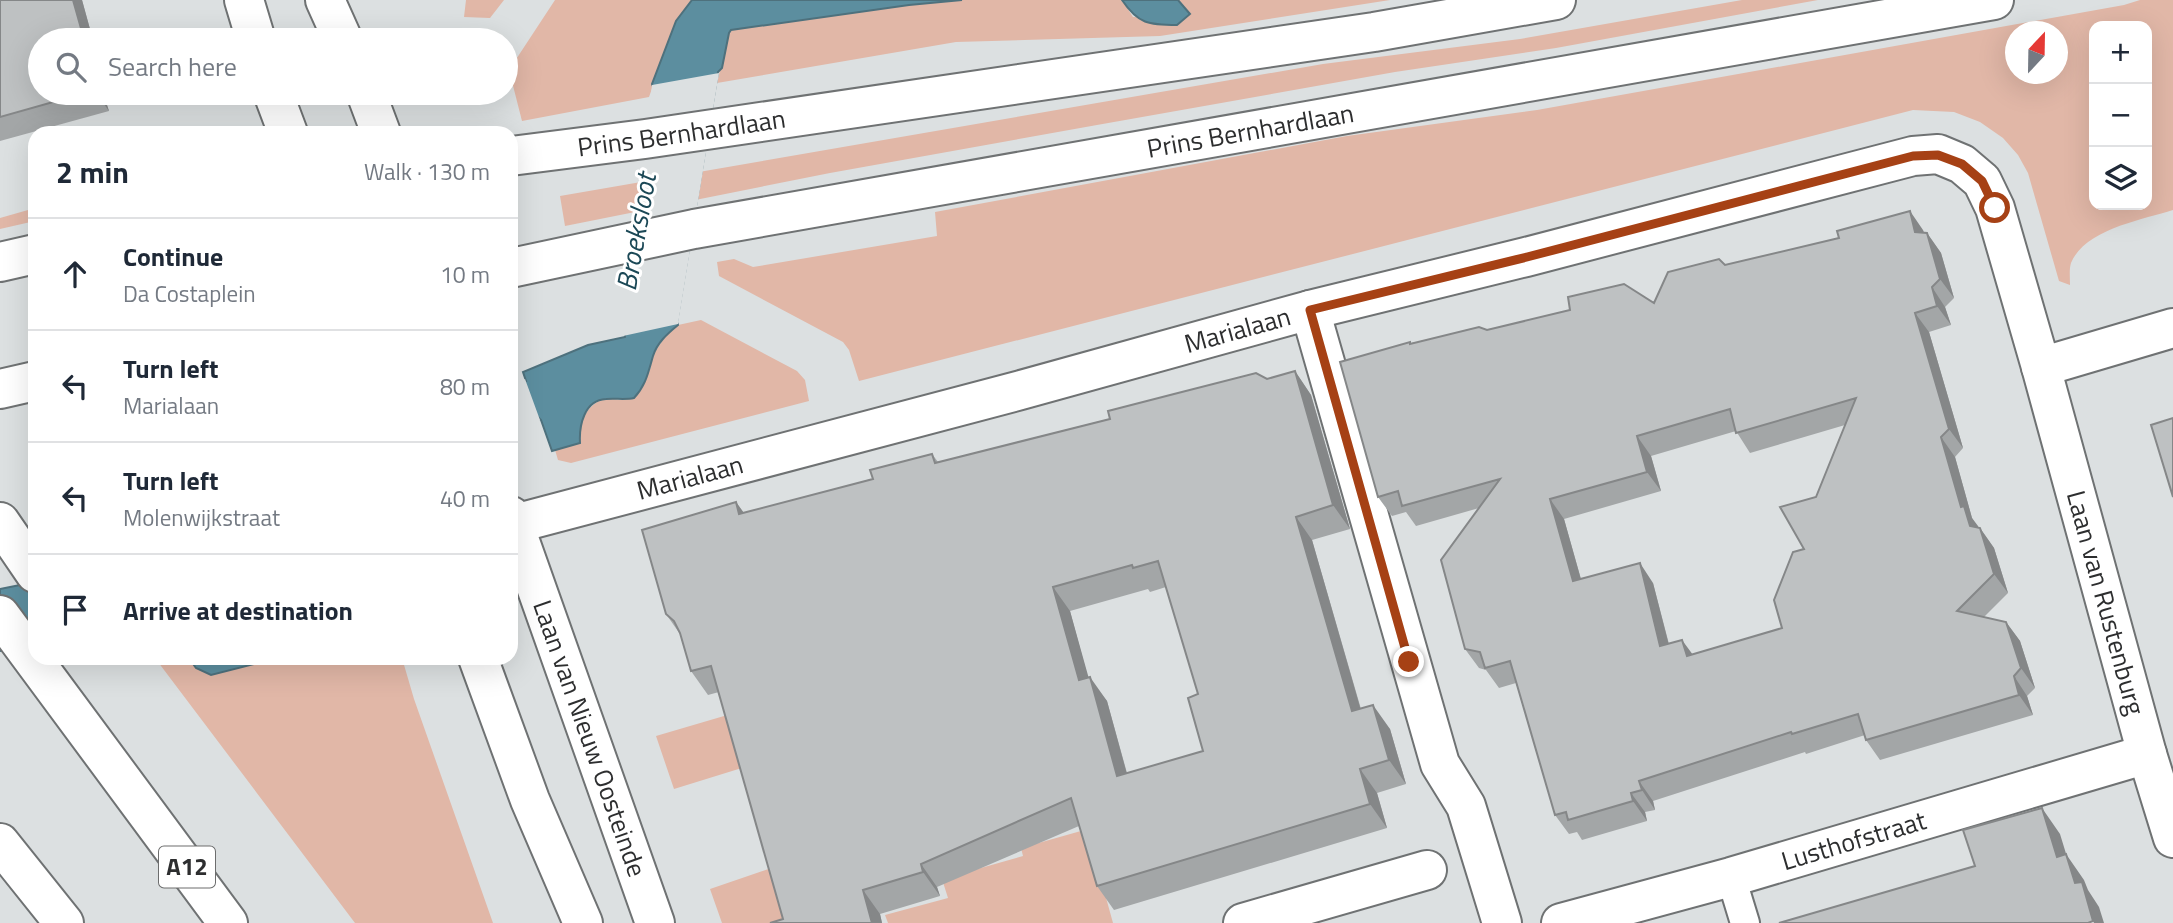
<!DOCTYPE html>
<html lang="en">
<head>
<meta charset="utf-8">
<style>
	:root { --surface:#fff; --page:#f6f6f7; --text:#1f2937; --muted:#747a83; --line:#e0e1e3 }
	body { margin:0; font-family:"Titillium Web",sans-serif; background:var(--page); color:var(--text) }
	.controls { position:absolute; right:21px; top:21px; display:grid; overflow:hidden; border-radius:14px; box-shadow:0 7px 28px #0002 }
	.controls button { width:63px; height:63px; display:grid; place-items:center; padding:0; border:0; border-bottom:2px solid var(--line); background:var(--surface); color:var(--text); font:35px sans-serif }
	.compass { position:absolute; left:2005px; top:21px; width:63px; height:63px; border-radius:50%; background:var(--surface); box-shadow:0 7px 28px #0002; rotate:22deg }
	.stop { position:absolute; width:21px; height:21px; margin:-16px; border:5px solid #a64115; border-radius:50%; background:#fff }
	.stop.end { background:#a64115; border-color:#fff; box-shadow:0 2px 7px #0008 }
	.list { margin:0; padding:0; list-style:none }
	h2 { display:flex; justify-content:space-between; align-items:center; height:91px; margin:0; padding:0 28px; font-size:30px }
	h2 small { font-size:23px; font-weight:400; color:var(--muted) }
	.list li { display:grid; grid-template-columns:46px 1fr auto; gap:21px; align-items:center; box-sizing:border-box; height:112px; padding:0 28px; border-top:2px solid var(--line) }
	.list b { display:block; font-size:26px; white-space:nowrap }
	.list p { margin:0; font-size:23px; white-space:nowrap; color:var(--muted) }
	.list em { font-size:23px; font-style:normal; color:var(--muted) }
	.icon { flex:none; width:38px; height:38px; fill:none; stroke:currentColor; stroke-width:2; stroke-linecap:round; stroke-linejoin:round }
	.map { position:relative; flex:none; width:2173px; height:923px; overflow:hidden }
	.search { position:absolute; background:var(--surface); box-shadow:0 7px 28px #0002; left:28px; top:28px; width:490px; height:77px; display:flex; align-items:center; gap:18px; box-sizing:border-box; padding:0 24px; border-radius:38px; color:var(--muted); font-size:26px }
	.panel { position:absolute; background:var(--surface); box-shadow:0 7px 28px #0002; left:28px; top:126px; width:490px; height:539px; border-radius:21px }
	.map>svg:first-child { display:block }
	.green { fill:#e1b7a7; fill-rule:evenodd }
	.water { fill:#5c8e9f; stroke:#4e717d; stroke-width:2 }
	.pier { fill:#dce0e1 }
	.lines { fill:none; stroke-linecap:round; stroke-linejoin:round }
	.service-casing { stroke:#6f7273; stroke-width:32 }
	.minor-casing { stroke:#6f7273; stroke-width:42 }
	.tertiary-casing { stroke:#6f7273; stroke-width:42 }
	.secondary-casing { stroke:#6f7273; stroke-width:42 }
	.motorway-casing { stroke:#6f7273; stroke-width:42 }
	.service { stroke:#fff; stroke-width:28 }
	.minor { stroke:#fff; stroke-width:38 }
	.tertiary { stroke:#fff; stroke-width:38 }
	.secondary { stroke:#fff; stroke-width:38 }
	.motorway { stroke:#fff; stroke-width:38 }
	.wall { fill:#a3a6a7; fill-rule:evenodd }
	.shaded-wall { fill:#858788 }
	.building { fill:#bec1c2; stroke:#858788; stroke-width:2; fill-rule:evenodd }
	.route { stroke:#a64115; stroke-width:9 }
	.labels { text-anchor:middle; stroke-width:6; stroke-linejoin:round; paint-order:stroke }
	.shield { fill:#fff; stroke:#6c6d6d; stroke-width:2 }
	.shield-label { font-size:24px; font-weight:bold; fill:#2d2e2f }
	.street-label { font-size:26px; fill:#2d2e2f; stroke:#fff }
	.water-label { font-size:28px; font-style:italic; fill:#1b4856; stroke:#fff }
</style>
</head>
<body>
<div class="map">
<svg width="2173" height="923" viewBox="0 0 2173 923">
	<rect width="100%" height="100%" fill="#dce0e1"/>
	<path class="green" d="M466,0h38l-14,18 -26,-1z
		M555,0h137l-30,60 -13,37 -127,24 -13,-51z
		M962,0h160l11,17 57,-3 -12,-14h212l-230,36 -204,6 -239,41 12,-50 2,-3 178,-25z
		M1742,0h76l-262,48 -161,24 -298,53 -267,48 -265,53 -5,-30 763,-132 197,-25z
		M2140,0h33v210c-31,10 -88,19 -102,53 -2,6 -1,15 -1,22l-11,-4 -31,-108 -10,-18 -15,-17 -23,-16 -26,-10 -41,-2 -1054,271 -10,-31 -6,-8 -124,-66 -2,-14 17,-3 19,8 184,-31 -2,-24 412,-76 190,-26 587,-105zM2147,26v179h-53v-179zM2016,32h42v42h-42z
		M35,208v13l-35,8v-11z
		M701,320l96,51 8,9 4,21 -238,62 -13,-3 -3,-10 24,-7c0,-21 5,-34 24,-45l21,2 26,-30 3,-15 13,-20 12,-10z
		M155,658h34l7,10 15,7 67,-17h124l12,41 79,224h-138z
		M823,687l-78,80 -71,22 -18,-53z
		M1102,825l-2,51 13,47h-225l-3,-8 63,-17 -6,-19 81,-23 -2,-8z
		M774,867l29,56h-81l-12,-34z"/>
	<path class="water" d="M692,0h270l-53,5 -178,25 -2,3 -7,35 -4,4 -41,250 1,3c-11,9 -21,18 -25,31 -5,17 -7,29 -19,42 -9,2 -19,0 -28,1 -22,1 -27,27 -26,44l-28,8 -11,-31 -30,-31 15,-8 -3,-9 65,-27 37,-8 29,-248 -2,-5 24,-63z
		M1122,0h56l12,14 -13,11c-28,0 -39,-1 -55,-25z
		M35,582v61l-35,8v-62z
		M189,658h89l-67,17 -15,-7z"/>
	<path class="pier" d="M719,73l-41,251 -55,12 29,-251z
		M525,379l15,41 -29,16v-50z"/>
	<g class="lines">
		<defs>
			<path id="service" d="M1731,877l14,46"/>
			<g id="minor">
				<path d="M1310,310l130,454 26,42 36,117"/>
				<path d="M2041,367l132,-39"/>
				<path id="s1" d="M514,524l507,-134 289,-80 216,-53 387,-101 25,-2 24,10 20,17 13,27 46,159 106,387 26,84"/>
				<path d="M1243,923l184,-53"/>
				<path id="s2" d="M1561,923l170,-46 416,-123"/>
			</g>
			<g id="tertiary">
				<path id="s3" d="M511,516l144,407"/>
				<path d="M478,658l52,142 53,123"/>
			</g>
			<g id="secondary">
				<path d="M244,0l12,40"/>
				<path d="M325,0l18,40"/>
				<path d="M273,93l15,40"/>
				<path d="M366,93l15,40"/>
				<path id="s4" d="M511,156l134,-17 729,-107 182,-32"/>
				<path d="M0,262l35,-8"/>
				<path id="s5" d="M511,268l183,-39 1300,-229"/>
				<path d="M0,389l35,-8"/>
			</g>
			<path id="motorway" d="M0,522l35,51
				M0,615l228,308
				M0,843l64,80"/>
		</defs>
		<use href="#service" class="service-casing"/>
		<use href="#minor" class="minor-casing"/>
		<use href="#tertiary" class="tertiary-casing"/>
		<use href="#secondary" class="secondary-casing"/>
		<use href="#motorway" class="motorway-casing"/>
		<use href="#service" class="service"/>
		<use href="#minor" class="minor"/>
		<use href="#tertiary" class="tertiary"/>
		<use href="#secondary" class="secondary"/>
		<use href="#motorway" class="motorway"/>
	</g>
	<path class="wall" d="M0,0h82l11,40h-53v53h63l6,18 -109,30z
		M1923,230l1,3h3l14,20 13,45 -9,9 6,18 -22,7 34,116 -8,9 17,61 6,10h2l14,20 14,45 -24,24 22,5 14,19 15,47 -8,8 6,19 -153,45 -14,-20 -1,-5 -59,19 -1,-2 -152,49 2,9 -10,2 2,9 -65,19 -5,-8 -8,2 -14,-19 -39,-132 -17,5 -13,-18 -7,-2 -14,-19 14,-141 -63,18 -10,-14 -14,4 -14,-19 33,-154 243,-40 71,-38zM1845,425l-29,72 -12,52 -22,79 -89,27 -24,-11 -16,-61 -72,-4 -17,-60 97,-28 -10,-35 85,-25 14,22z
		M1295,371l16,24 39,134 -38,11 49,169 29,20 16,55 -29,9 10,35 -273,82 -17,-24 -18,-60 -142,61 3,9 -60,18 2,9h-112l13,-4 -64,-227 -11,3 -17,-24 -11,-37 -14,-20 70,-112 8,11 129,-34 59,-25 6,8 329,-83zM1166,587l32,107 5,57 -76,22 -20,-72 -19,-23 -18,-67 78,-22 2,3z"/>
	<path class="shaded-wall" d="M73,0h9l11,40h-8l-1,-1z
		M96,93h7l6,18z
		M1910,211l13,19 6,21 -14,-19z
		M1927,233l14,20 13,45 -14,-19z
		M1932,287l13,20 6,18 -14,-19z
		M1915,313l14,19 34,116 -14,-19z
		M1295,371l16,24 39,134 -17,-24z
		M1637,436l14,20 10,35 -14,-19z
		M1941,437l14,20 17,61 6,8 6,19 -14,-19 -9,-19z
		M1550,499l14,20 23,82 -14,-20z
		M736,502l17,24 -14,-12z
		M1296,517l16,23 56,195 -16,-24z
		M1980,528l14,20 14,45 -14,-19z
		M1640,563l13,20 21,82 -14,-19z
		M1053,587l17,24 26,93 -17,-24z
		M2006,622l14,19 15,47 -14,-20z
		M1682,640l14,19 -9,-3z
		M2014,676l13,20 6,19 -14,-20z
		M1090,677l17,24 27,99 -17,-24z
		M1373,705l17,24 16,55 -17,-24z
		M1360,769l17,24 10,35 -17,-24z
		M1639,781l14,20 2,9 -13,-20z
		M1631,793l14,19 2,9 -14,-20z
		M2042,808l18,26 15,49 -18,-26z
		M2066,854l18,26 4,10 11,17 5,16h-10l-1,-2 -18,-38z
		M921,864l16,23 3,9 -17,-24z
		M863,890l17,24 2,9h-10z"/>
	<path class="building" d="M0,0h73l11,39 -3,1h-41v53h45l-85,24z
		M1910,211l5,21 12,1 13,46 -8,8 5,19 -22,7 34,116 -8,8 20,70 3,-1 6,20 10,2 14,46 -37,37 49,11 15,46 -7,8 5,19 -153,45 -8,-26 -66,20 -1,-2 -152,49 3,9 -11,3 2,8 -65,19 -2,-8 -11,3 -45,-154 -25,7 -5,-16 -15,-3 -24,-89 59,-81 -98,27 -4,-15 -20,6 -38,-135 70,-20v2l69,-17 8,3 83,-20 -2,-13 56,-13 30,19 14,-31 51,-13 6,6 114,-27 -2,-7zM1856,398l-40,99 -36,10 24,42 -11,3 -19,48 8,28 -95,28 -5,-16 -22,6 -20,-83 -67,18 -23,-82 97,-27 -10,-36 93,-27 6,24z
		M1295,371l38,134 -37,12 56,194 21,-6 16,55 -29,9 10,35 -273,82 -26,-88 -150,66 2,8 -60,18 9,33h-102l13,-4 -72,-253 -20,5 -11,-38 -6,-12 -8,-7 -24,-84 94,-28 3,12 134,-35 -3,-9 62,-16 3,9 175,-44 -2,-8 66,-17 82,-21 11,6zM1158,561l40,133 -10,4 15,53 -86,25 -27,-99 -11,3 -26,-93 79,-22 1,3z
		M2173,418v79l-22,-72z
		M2042,808l15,49 9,-3 9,29 7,-1 11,39 -5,2h-309l196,-57 -12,-36z"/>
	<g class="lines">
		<path class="route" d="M1409,662l-99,-352 217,-53 386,-101 25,-1 24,9 20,17 13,27"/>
	</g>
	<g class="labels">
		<rect class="shield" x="159" y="846.5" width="56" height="41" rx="5"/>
		<g class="shield-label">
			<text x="187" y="875">A12</text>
		</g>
		<g class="street-label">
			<text dy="9" stroke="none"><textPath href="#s5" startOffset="752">Prins Bernhardlaan</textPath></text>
			<text dy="9" stroke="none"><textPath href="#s4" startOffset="172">Prins Bernhardlaan</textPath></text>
			<text dy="9" stroke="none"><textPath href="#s1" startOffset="749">Marialaan</textPath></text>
			<text dy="9" stroke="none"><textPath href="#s1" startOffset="182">Marialaan</textPath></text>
			<text dy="9" stroke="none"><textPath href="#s1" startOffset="1964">Laan van Rustenburg</textPath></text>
			<text dy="9" stroke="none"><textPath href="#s3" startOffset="236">Laan van Nieuw Oosteinde</textPath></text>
			<text dy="9" stroke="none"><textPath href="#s2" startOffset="304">Lusthofstraat</textPath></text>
		</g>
		<g class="water-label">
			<text transform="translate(636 232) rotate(-80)" y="10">Broeksloot</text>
		</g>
	</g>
</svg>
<div class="controls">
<button>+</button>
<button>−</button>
<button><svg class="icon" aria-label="layers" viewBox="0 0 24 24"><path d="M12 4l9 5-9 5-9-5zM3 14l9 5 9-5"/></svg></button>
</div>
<svg class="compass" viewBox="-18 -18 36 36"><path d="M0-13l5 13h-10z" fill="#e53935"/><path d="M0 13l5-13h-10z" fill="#747a83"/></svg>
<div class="stop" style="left:1995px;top:208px"></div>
<div class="stop end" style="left:1409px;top:662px"></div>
<div class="search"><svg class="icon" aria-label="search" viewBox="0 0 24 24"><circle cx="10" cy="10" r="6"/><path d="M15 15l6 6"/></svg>Search here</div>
<section class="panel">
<h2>2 min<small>Walk · 130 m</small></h2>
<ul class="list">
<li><svg class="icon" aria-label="ahead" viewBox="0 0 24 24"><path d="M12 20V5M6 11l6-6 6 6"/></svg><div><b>Continue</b><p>Da Costaplein</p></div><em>10 m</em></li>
<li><svg class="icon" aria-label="left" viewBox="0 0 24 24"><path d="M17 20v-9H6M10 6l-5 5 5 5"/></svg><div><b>Turn left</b><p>Marialaan</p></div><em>80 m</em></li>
<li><svg class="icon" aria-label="left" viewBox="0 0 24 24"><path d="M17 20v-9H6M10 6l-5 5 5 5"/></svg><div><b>Turn left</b><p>Molenwijkstraat</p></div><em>40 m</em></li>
<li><svg class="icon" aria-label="arrive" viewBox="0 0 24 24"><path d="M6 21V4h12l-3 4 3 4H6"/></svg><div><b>Arrive at destination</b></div></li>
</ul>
</section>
</div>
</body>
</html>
